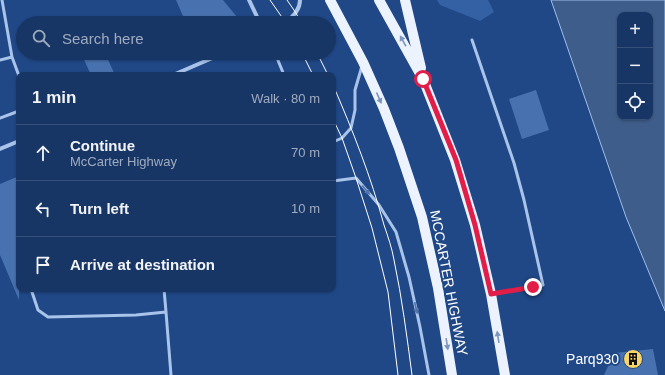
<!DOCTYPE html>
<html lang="en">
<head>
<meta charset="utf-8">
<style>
	:root { --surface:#183665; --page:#213e6b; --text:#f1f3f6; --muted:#9fabbf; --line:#365079 }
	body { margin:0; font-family:Arial,sans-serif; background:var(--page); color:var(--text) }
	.controls { position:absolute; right:12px; top:12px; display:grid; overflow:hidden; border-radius:8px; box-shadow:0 1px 3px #0004 }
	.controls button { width:36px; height:36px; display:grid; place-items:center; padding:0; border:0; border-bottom:1px solid var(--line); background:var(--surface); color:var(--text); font:20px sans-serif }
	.stop { position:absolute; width:12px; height:12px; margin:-9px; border:3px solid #e11d48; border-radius:50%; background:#fff }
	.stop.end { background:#e11d48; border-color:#fff; box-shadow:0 1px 4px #0008 }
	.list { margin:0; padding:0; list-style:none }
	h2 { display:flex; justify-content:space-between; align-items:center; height:52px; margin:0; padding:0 16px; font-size:17px }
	h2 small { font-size:13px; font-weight:400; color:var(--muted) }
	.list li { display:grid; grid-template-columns:26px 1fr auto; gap:12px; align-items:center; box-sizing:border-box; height:56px; padding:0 16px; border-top:1px solid var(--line) }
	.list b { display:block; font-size:15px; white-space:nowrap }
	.list p { margin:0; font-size:13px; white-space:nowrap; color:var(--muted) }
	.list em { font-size:13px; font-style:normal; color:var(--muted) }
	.icon { flex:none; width:22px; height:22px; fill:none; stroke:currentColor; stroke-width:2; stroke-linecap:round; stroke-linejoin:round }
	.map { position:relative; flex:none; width:665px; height:375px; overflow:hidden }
	.search { position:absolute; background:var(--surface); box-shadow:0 1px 3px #0004; left:16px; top:16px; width:320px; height:44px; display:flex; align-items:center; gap:10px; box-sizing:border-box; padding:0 14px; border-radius:22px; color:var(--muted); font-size:15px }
	.panel { position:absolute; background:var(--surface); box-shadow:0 1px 3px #0004; left:16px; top:72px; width:320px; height:220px; border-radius:8px }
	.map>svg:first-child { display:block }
	.green { fill:#3361a4 }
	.water { fill:#3f5d8a; stroke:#9dbeec; fill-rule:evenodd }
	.building { fill:#4871af }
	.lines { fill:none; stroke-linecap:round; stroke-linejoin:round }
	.lane { stroke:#a9c4ea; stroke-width:3 }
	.street { stroke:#a9c4ea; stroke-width:4 }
	.primary { stroke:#edf3fe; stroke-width:10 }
	.tram { stroke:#fff; stroke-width:1 }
	.oneway { fill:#7c95bd }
	.oneway2 { fill:#5073aa }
	.route { stroke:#e11d48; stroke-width:5 }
	.labels { text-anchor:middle; stroke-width:4; stroke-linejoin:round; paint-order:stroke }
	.street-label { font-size:14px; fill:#fff; stroke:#204887 }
	.poi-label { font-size:14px; fill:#fff; stroke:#204887; text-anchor:end }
</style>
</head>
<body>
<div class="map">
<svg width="665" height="375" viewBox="0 0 665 375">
	<rect width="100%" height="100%" fill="#204887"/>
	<path class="green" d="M437,0h51l6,12 -14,9 -40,-16z"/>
	<path class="water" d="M551,0h114v311l-39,-94zM620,15h30v102h-30z"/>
	<path class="building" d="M176,0h47l19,23h-56z
		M81,53h24l10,22h-24z
		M536,90l13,40 -27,9 -13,-40z
		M19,176v124l-19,-45v-71z
		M653,349l5,26h-54l10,-22z"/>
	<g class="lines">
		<path class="lane" d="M2,0l10,57
			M472,40l42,123 10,37 19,85 -50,9
			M275,53l9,22
			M0,60l12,-3 7,19
			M0,118l19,-7
			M333,142l9,-4 9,-10 4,-18v-20l7,-24
			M333,181l23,-3 23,27 17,27 13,45 11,50 9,48
			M34,289l-2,3 6,18 10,7 88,-2 30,-3 -2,-23
			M166,312l5,63"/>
		<path class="street" d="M249,0l11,23
			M286,23c7,-7 14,-13 14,-23
			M173,75l51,-22
			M0,149l19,-8"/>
		<path class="primary" d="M330,0l33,62 21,47 15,39 23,69 16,71 14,87
			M379,0l44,79 32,81 20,65 16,69 14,81
			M405,0l16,68"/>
		<path class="tram" d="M270,0l16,23
			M287,0l9,13 5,10
			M302,53l11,22
			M317,53l11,22
			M333,85c20,46 38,92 51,140 4,12 8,23 10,35 8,38 13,77 18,115
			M333,119l9,19 14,40 16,50 16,64 10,83"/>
	</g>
	<defs><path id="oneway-solid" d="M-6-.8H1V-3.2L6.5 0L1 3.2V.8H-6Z"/></defs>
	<g class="oneway">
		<use href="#oneway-solid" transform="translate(403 41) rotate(-119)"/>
		<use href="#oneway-solid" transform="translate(379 98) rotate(66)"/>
		<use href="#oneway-solid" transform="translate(498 337) rotate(-99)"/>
		<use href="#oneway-solid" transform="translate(447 344) rotate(81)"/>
	</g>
	<g class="oneway2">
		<use href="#oneway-solid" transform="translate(366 190) rotate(50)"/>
		<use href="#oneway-solid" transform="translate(416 308) rotate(77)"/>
	</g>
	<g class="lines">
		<path class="route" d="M423,79l33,81 19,65 16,69 42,-7"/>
	</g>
	<defs>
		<symbol id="building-disc" viewBox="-11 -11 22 22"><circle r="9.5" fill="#f8d569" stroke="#204887"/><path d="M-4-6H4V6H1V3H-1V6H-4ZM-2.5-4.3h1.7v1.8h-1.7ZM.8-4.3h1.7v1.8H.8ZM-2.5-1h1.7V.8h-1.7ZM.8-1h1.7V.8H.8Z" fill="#111"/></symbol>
	</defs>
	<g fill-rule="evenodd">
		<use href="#building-disc" x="622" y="348" width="22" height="22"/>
	</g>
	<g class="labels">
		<g class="street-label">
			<text transform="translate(449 283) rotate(79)" y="5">MCCARTER HIGHWAY</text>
		</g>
		<g class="poi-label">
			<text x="619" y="364">Parq930</text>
		</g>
	</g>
</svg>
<div class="controls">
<button>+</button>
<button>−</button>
<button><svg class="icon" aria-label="locate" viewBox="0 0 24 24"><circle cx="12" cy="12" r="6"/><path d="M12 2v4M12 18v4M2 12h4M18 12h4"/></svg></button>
</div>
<div class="stop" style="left:423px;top:79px"></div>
<div class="stop end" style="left:533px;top:287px"></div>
<div class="search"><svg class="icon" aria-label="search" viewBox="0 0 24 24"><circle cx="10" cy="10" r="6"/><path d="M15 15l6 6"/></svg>Search here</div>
<section class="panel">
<h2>1 min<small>Walk · 80 m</small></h2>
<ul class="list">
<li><svg class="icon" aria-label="ahead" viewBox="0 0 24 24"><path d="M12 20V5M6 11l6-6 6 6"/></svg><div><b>Continue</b><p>McCarter Highway</p></div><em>70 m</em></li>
<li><svg class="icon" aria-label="left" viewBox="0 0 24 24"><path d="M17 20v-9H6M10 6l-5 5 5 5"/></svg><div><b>Turn left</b></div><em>10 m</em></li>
<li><svg class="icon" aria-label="arrive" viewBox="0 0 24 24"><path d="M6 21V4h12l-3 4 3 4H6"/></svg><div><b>Arrive at destination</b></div></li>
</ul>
</section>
</div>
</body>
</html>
